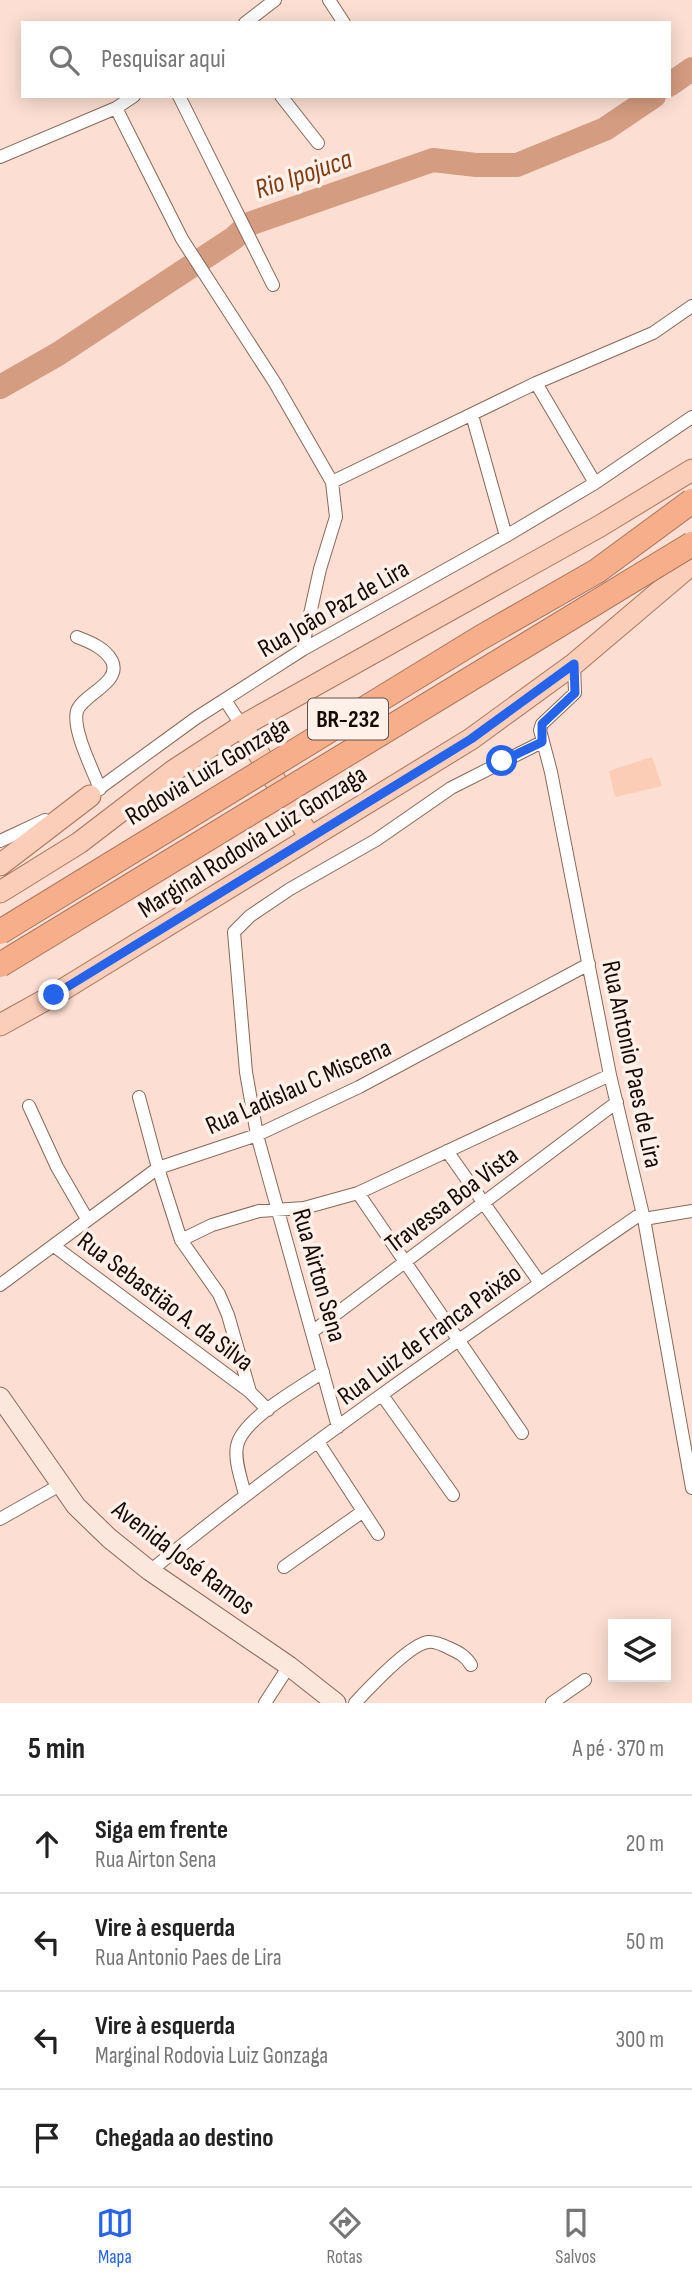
<!DOCTYPE html>
<html lang="pt">
<head>
<meta charset="utf-8">
<style>
	:root { --surface:#fff; --page:#f2f2f2; --text:#222; --muted:#767676; --line:#e0e0e0; --accent:#2563eb }
	body { margin:0; font-family:"Sofia Sans Condensed",sans-serif; background:var(--page); color:var(--text) }
	.controls { position:absolute; right:21px; bottom:21px; display:grid; overflow:hidden; border-radius:0px; box-shadow:0 4px 18px #0003 }
	.controls button { width:63px; height:63px; display:grid; place-items:center; padding:0; border:0; border-bottom:2px solid var(--line); background:var(--surface); color:var(--text); font:35px sans-serif }
	.stop { position:absolute; width:21px; height:21px; margin:-16px; border:5px solid #2563eb; border-radius:50%; background:#fff }
	.stop.end { background:#2563eb; border-color:#fff; box-shadow:0 2px 7px #0008 }
	.list { margin:0; padding:0; list-style:none }
	h2 { display:flex; justify-content:space-between; align-items:center; height:91px; margin:0; padding:0 28px; font-size:30px }
	h2 small { font-size:23px; font-weight:400; color:var(--muted) }
	.list li { display:grid; grid-template-columns:46px 1fr auto; gap:21px; align-items:center; box-sizing:border-box; height:98px; padding:0 28px; border-top:2px solid var(--line) }
	.list b { display:block; font-size:26px; white-space:nowrap }
	.list p { margin:0; font-size:23px; white-space:nowrap; color:var(--muted) }
	.list em { font-size:23px; font-style:normal; color:var(--muted) }
	.icon { flex:none; width:38px; height:38px; fill:none; stroke:currentColor; stroke-width:2; stroke-linecap:round; stroke-linejoin:round }
	.map { position:relative; flex:none; width:692px; height:1703px; overflow:hidden }
	.search { position:absolute; background:var(--surface); box-shadow:0 4px 18px #0003; left:21px; right:21px; top:21px; height:77px; display:flex; align-items:center; gap:18px; box-sizing:border-box; padding:0 24px; border-radius:0px; color:var(--muted); font-size:26px }
	.sheet { height:483px; background:var(--surface) }
	nav { display:flex; justify-content:space-around; align-items:center; box-sizing:border-box; height:98px; border-top:2px solid var(--line); background:var(--surface); font-size:19px; color:var(--muted) }
	nav a { display:grid; justify-items:center; gap:4px }
	nav .on { color:var(--accent) }
	.map>svg:first-child { display:block }
	.green { fill:#fbccb6 }
	.lines { fill:none; stroke-linecap:round; stroke-linejoin:round }
	.river { stroke:#d49c80; stroke-width:24 }
	.street-casing { stroke:#876859; stroke-width:14 }
	.secondary-casing { stroke:#876859; stroke-width:21 }
	.primary-casing { stroke:#a8755c; stroke-width:23 }
	.street { stroke:#fff; stroke-width:12 }
	.secondary { stroke:#fce7dc; stroke-width:19 }
	.primary { stroke:#faceb9; stroke-width:21 }
	.highway-bridge-casing { stroke:#a8755c; stroke-width:26; stroke-linecap:butt }
	.highway-bridge { stroke:#f6ae8b; stroke-width:24 }
	.route { stroke:#2563eb; stroke-width:9 }
	.labels { text-anchor:middle; stroke-width:7; stroke-linejoin:round; paint-order:stroke }
	.shield { fill:#fff0e9; stroke:#5c504a; stroke-width:2 }
	.shield-label { font-size:24px; font-weight:bold; fill:#160b06 }
	.street-label { font-size:26px; fill:#160b06; stroke:#fff0e9 }
	.water-label { font-size:28px; font-style:italic; fill:#803c12; stroke:#fff0e9 }
</style>
</head>
<body>
<div class="map">
<svg width="692" height="1703" viewBox="0 0 692 1703">
	<rect width="100%" height="100%" fill="#fcdfd2"/>
	<path class="green" d="M652,757l10,29 -47,11 -6,-26z"/>
	<g class="lines">
		<path class="river" d="M669,85l23,-16
			M0,387l58,-33 176,-116 15,-14 184,-64 43,5h41l88,-36 49,-33"/>
		<defs>
			<path id="street" d="M329,0l15,23
				M245,23l30,-23
				M179,96l94,189
				M281,96l37,47
				M116,108l66,131 93,144 57,99 4,35 -16,52 -18,81
				M0,157l116,-49 18,-12
				M536,383l59,100
				M472,415l34,121
				M332,482l204,-99 117,-50 39,-27
				M77,637c13,5 28,11 35,24 10,22 -29,33 -35,50 -5,19 16,59 23,78
				M574,664l1,29 -33,31 -2,6 11,42 59,303 34,144 48,269
				M225,700l17,26
				M86,798l110,-80 106,-68 204,-114 89,-53 97,-66
				M0,841l45,-21
				M139,1097l19,71 23,72 38,54 9,21 22,77 18,18
				M29,1106l28,61 30,52
				M447,1151l93,132
				M358,1193l164,240
				M644,1219l48,-8
				M181,1240l31,-15 47,-14 45,-3 54,-15 252,-118
				M54,1246l196,146
				M0,1285l158,-117 99,-33 102,-48 230,-123
				M312,1332l305,-230
				M382,1395l71,100
				M338,1427l-81,-292 -11,-63 -12,-140 16,-16 40,-27 86,-49 75,-52 91,-46
				M318,1442l60,92
				M245,1495c-3,-14 -11,-34 -8,-49 5,-27 64,-59 86,-74
				M0,1519l60,-34
				M284,1567l78,-55
				M150,1571c157,-128 325,-243 492,-358
				M265,1703l24,-37
				M355,1703c13,-14 55,-59 73,-61 7,-1 15,3 21,6 9,4 17,8 22,17
				M552,1703l33,-23"/>
			<path id="secondary" d="M0,1397l76,109 33,32 41,33 139,95 47,37"/>
			<path id="primary" d="M242,726l68,112
				M0,865l90,-69
				M0,892l79,-49 94,-72 69,-45 358,-200 92,-56
				M0,1025l54,-30 417,-256 103,-75 118,-100"/>
		</defs>
		<use href="#street" class="street-casing"/>
		<use href="#secondary" class="secondary-casing"/>
		<use href="#primary" class="primary-casing"/>
		<use href="#street" class="street"/>
		<use href="#secondary" class="secondary"/>
		<use href="#primary" class="primary"/>
		<defs>
			<path id="highway-bridge" d="M0,932l480,-294 117,-67 95,-70
				M0,965l692,-421"/>
		</defs>
		<use href="#highway-bridge" class="highway-bridge-casing"/>
		<use href="#highway-bridge" class="highway-bridge"/>
	</g>
	<g class="lines">
		<path class="route" d="M54,995l417,-256 103,-75 1,29 -33,31v18l-40,19"/>
	</g>
	<g class="labels">
		<rect class="shield" x="308" y="698.5" width="80" height="41" rx="5"/>
		<g class="shield-label">
			<text x="348" y="727">BR-232</text>
		</g>
		<g class="street-label">
			<text transform="translate(333 608) rotate(-30)" y="9">Rua João Paz de Lira</text>
			<text transform="translate(207 770) rotate(-31)" y="9">Rodovia Luiz Gonzaga</text>
			<text transform="translate(252 841) rotate(-32)" y="9">Marginal Rodovia Luiz Gonzaga</text>
			<text transform="translate(633 1064) rotate(78)" y="9">Rua Antonio Paes de Lira</text>
			<text transform="translate(298 1086) rotate(-24)" y="9">Rua Ladislau C Miscena</text>
			<text transform="translate(451 1199) rotate(-37)" y="9">Travessa Boa Vista</text>
			<text transform="translate(320 1275) rotate(74)" y="9">Rua Airton Sena</text>
			<text transform="translate(166 1301) rotate(37)" y="9">Rua Sebastião A. da Silva</text>
			<text transform="translate(429 1334) rotate(-36)" y="9">Rua Luiz de Franca Paixão</text>
			<text transform="translate(184 1557) rotate(37)" y="9">Avenida José Ramos</text>
		</g>
		<g class="water-label">
			<text transform="translate(303 173) rotate(-19)" y="10">Rio Ipojuca</text>
		</g>
	</g>
</svg>
<div class="controls">
<button><svg class="icon" aria-label="layers" viewBox="0 0 24 24"><path d="M12 4l9 5-9 5-9-5zM3 14l9 5 9-5"/></svg></button>
</div>
<div class="stop" style="left:502px;top:761px"></div>
<div class="stop end" style="left:54px;top:995px"></div>
<div class="search"><svg class="icon" aria-label="search" viewBox="0 0 24 24"><circle cx="10" cy="10" r="6"/><path d="M15 15l6 6"/></svg>Pesquisar aqui</div>
</div>
<section class="sheet">
<h2>5 min<small>A pé · 370 m</small></h2>
<ul class="list">
<li><svg class="icon" aria-label="ahead" viewBox="0 0 24 24"><path d="M12 20V5M6 11l6-6 6 6"/></svg><div><b>Siga em frente</b><p>Rua Airton Sena</p></div><em>20 m</em></li>
<li><svg class="icon" aria-label="left" viewBox="0 0 24 24"><path d="M17 20v-9H6M10 6l-5 5 5 5"/></svg><div><b>Vire à esquerda</b><p>Rua Antonio Paes de Lira</p></div><em>50 m</em></li>
<li><svg class="icon" aria-label="left" viewBox="0 0 24 24"><path d="M17 20v-9H6M10 6l-5 5 5 5"/></svg><div><b>Vire à esquerda</b><p>Marginal Rodovia Luiz Gonzaga</p></div><em>300 m</em></li>
<li><svg class="icon" aria-label="arrive" viewBox="0 0 24 24"><path d="M6 21V4h12l-3 4 3 4H6"/></svg><div><b>Chegada ao destino</b></div></li>
</ul>
</section>
<nav>
<a class="on"><svg class="icon" aria-label="map" viewBox="0 0 24 24"><path d="M3 6l6-2 6 2 6-2v14l-6 2-6-2-6 2zM9 4v14M15 6v14"/></svg>Mapa</a>
<a><svg class="icon" aria-label="directions" viewBox="0 0 24 24"><path d="M12 3l9 9-9 9-9-9zM9 14v-3h6M13 9l2 2-2 2"/></svg>Rotas</a>
<a><svg class="icon" aria-label="saved" viewBox="0 0 24 24"><path d="M7 4h10v16l-5-4-5 4z"/></svg>Salvos</a>
</nav>
</body>
</html>
